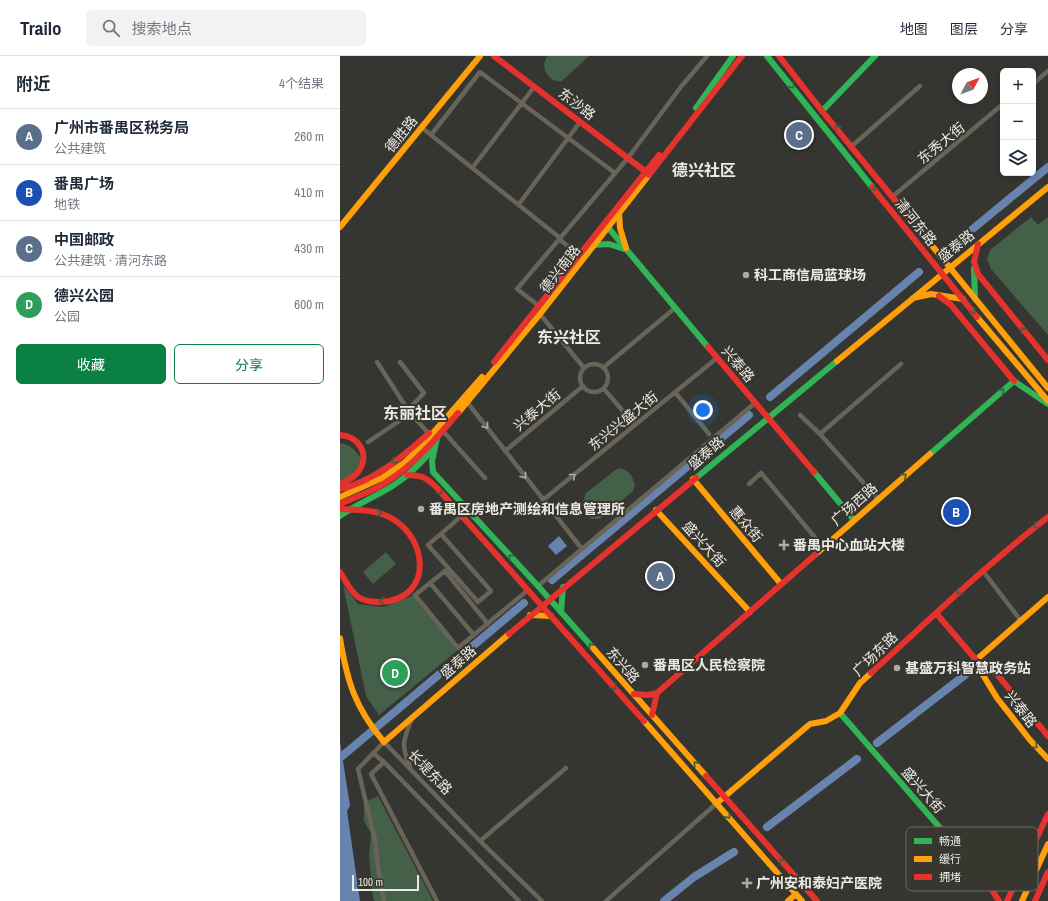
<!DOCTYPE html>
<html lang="zh">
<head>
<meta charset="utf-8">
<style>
	:root { --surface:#fff; --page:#f2f2f3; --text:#1f2937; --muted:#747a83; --line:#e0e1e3; --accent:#0b8043 }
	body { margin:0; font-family:"Archivo Narrow","Noto Sans SC",sans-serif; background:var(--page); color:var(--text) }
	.controls { position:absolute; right:12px; top:12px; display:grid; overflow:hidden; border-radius:6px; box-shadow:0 2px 6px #0003 }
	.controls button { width:36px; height:36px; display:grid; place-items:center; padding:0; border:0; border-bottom:1px solid var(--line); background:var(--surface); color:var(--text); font:20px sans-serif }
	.compass { position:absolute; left:612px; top:12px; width:36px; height:36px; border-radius:50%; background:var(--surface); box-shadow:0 2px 6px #0003; rotate:49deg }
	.scale { position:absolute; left:12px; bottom:10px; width:67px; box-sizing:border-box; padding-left:4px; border:2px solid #ebeae6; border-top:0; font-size:11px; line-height:14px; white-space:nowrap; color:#ebeae6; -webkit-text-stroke:3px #37362f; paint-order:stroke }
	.you { position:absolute; left:363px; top:354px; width:14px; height:14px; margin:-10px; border:3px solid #fff; border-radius:50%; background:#1a73e8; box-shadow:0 0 0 6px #1a73e833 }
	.badge { display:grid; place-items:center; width:26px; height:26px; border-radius:50%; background:var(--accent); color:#fff; font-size:13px; font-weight:700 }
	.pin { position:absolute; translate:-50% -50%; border:2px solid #fff; box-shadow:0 1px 4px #0006 }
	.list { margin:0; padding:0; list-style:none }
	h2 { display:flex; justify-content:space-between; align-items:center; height:52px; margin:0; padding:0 16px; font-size:17px }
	h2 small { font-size:13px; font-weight:400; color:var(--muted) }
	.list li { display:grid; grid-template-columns:26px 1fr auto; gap:12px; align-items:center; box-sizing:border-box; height:56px; padding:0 16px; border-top:1px solid var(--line) }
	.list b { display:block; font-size:15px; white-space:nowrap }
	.list p { margin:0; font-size:13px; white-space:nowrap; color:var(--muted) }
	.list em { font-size:13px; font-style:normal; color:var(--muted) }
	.actions { display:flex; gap:8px; padding:12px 16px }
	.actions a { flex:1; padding:9px 0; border:1px solid var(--accent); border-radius:6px; text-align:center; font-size:14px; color:var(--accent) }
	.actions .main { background:var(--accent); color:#fff }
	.icon { flex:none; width:22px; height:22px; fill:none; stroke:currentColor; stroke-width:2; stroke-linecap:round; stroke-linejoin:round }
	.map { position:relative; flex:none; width:708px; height:845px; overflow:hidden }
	header { display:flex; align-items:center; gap:24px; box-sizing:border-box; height:56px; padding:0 20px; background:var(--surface); border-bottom:1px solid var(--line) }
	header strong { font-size:19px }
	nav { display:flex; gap:22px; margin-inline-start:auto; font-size:14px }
	.search { width:280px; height:36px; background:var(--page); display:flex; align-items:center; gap:10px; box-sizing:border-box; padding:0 14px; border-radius:6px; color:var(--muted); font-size:15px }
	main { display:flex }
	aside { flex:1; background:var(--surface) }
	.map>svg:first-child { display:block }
	.green { fill:#446049 }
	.water { fill:#6883ad }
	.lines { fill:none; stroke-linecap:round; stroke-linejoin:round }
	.river { stroke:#6883ad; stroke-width:8 }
	.street { stroke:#686458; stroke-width:4.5 }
	.fast { stroke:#30b455; stroke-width:6 }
	.slow { stroke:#ff9f0a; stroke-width:6 }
	.jam { stroke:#e5322d; stroke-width:6 }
	.oneway { stroke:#35623c }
	.oneway2 { stroke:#b0aea6 }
	.poi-dot { fill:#ababa7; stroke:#37362f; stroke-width:1.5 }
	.labels { text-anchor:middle; stroke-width:4; stroke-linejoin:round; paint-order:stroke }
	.street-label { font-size:14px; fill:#ebeae6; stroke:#37362f }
	.poi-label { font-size:14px; font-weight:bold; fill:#ebeae6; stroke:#37362f; text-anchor:start }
	.quarter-label { font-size:16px; font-weight:bold; fill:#ebeae6; stroke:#37362f }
	.key { fill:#37362f; stroke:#6d6c66; stroke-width:1 }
	.key-label { font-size:11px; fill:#ebeae6 }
</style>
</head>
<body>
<header>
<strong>Trailo</strong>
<div class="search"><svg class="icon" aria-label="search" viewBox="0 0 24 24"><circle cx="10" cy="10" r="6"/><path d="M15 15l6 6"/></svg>搜索地点</div>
<nav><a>地图</a><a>图层</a><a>分享</a></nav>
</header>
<main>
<aside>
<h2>附近<small>4个结果</small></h2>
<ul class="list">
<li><span class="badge" style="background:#5c6f8a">A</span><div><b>广州市番禺区税务局</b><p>公共建筑</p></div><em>260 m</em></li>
<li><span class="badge" style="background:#1a4fb4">B</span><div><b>番禺广场</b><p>地铁</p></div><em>410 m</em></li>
<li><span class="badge" style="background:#5c6f8a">C</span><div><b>中国邮政</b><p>公共建筑 · 清河东路</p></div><em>430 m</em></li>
<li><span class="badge" style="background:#2e9e5b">D</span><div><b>德兴公园</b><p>公园</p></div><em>600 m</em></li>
</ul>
<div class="actions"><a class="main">收藏</a><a>分享</a></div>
</aside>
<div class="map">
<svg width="708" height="845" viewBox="0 0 708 845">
	<rect width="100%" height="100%" fill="#353531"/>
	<path class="green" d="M208,0h41l-27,25c-13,3 -24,-16 -14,-25z
		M691,161l7,8 10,-8v118l-57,-66 -4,-10 3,-9z
		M0,387c10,1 15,7 21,15 -3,16 -8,16 -21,24z
		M278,412c11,2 14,6 17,17l-2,6 -33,28h-8l-7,-5 -4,-7 5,-14z
		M46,496l10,12 -23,20 -10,-12z
		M3,529l15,19 26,3 30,-12 44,55 -79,65 -13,-19z
		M38,740l55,105h-58l-2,-3 -4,-42 2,-22 -7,-13v-18z"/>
	<path class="water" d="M219,480l8,10 -11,9 -8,-9z
		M0,686l10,64 -3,5 13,90h-20z"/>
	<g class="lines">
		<path class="river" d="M612,190l96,-79
			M430,341l149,-125
			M212,524l197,-165
			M537,687l88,-68
			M0,702l184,-155
			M427,771l90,-68
			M324,845l30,-24 40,-25"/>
		<path class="street" d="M693,28l15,-13
			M81,71l139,111
			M91,79l49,-63 135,101
			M512,90l68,-60
			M133,111l61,-80
			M552,141l111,-93
			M179,148l61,-82
			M219,183l20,16
			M199,250l-22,-17 111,-131 52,-70 27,-32
			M200,258l44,54
			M37,306l31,48 20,23
			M60,306l24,31 -16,17
			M240 322a14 14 0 1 1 28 0a14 14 0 1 1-28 0Z
			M264,311l71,-59
			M264,333l31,36
			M335,336l34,42
			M127,346l115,147
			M460,359l20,19
			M103,375l42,47
			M28,386l43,-29
			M165,395l78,-65
			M409,428l12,-11 62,74
			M538,443l-58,-65 81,-70
			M203,444l174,-142
			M101,478l50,57 -13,11 -50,-57c11,-10 23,-19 33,-29
			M643,515l38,50
			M90,527l44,52
			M198,530l217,-183
			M148,568l-43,-53 -30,24 43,53 70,-58
			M33,697l11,9 135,139
			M44,706l-13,12 66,127
			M70,710c-10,-21 -6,-27 2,-48
			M140,785l86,-73
			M44,845l-6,-34 -3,-27 -17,-71 26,-27 96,99 62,60
			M266,845l111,-98"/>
		<path class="fast" d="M427,0l105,131
			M356,52l37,-52
			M482,55l53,-55
			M266,169l102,122
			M254,189l15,-1 15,5
			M634,212l1,31
			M97,382l-5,23 1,11 105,114 55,62
			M590,398l84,-73 34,23
			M474,416l40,48
			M356,422l141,-117
			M0,460c17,-12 37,-20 54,-31 15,-10 28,-23 39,-36
			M221,556l2,-25
			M500,657l101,116"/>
		<path class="slow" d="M279,156l1,16 6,20
			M0,171l140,-171
			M585,181l123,151
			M573,242l18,-4 32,5
			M637,261l71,84
			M497,305l211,-174
			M118,357l82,-99 109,-139
			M353,423l88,105
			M0,441l42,-19 22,-15 21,-21 57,-65
			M316,454l94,102
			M476,498l114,-100
			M190,559l21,1
			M0,582c7,43 15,70 44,104l125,-108
			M253,592l113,128
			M636,604l72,-63
			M643,612v7l14,23 33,42 18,19
			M304,665l158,180
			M377,747l93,-79 16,-3 14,-8 20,-30 11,-10
			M448,845l8,-7
			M682,845l26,-57"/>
		<path class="jam" d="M154,0l152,116
			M439,0l43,55 103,126
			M309,119l93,-119
			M532,131l105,130
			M638,188l-4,18 4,12 70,86
			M599,240l12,9 63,76
			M368,291l106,125
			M154,306l165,-207
			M0,379c19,1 31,20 18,37 -4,6 -12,9 -18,13
			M67,419c16,0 20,3 31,14l206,232
			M0,433c35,-8 63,-33 89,-56
			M0,448c15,-7 31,-12 45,-21 29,-18 51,-44 73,-70
			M0,453c14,1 29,0 42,5 45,15 56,84 -1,88 -8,0 -17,-1 -23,-5 -8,-6 -13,-17 -18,-25
			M596,557l47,55 13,5 52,63
			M169,578l187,-156
			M531,617c58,-53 115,-108 177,-156
			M294,638l14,1 9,-2 159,-139
			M312,659l5,-22
			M366,720l111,125
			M601,773l46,53 12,19
			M647,826l21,-1 11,-4
			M667,845l41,-87
			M695,845l13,-29"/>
	</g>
	<defs><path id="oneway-chevron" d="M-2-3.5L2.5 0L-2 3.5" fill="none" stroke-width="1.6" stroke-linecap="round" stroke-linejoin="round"/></defs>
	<g class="oneway">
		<use href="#oneway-chevron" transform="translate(452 30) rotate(51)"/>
		<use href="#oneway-chevron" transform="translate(497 72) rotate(-130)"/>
		<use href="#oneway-chevron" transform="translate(533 132) rotate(51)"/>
		<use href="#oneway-chevron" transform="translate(633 255) rotate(51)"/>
		<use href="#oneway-chevron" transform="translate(683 274) rotate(-130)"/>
		<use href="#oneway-chevron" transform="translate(662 335) rotate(-41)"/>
		<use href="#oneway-chevron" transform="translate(54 405) rotate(142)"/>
		<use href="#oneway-chevron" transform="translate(564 420) rotate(-41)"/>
		<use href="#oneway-chevron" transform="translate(100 436) rotate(47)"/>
		<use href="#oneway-chevron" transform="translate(39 457) rotate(13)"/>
		<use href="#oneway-chevron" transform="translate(696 470) rotate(142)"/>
		<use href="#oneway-chevron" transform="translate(171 501) rotate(-133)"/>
		<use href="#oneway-chevron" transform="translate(619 536) rotate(139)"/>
		<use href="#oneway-chevron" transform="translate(42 545) rotate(179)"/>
		<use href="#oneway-chevron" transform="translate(251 590) rotate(-131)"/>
		<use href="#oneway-chevron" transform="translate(274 631) rotate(49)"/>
		<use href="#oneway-chevron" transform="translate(695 690) rotate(46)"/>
		<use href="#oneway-chevron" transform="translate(356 708) rotate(-132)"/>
		<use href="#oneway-chevron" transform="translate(388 760) rotate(49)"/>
		<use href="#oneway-chevron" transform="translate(442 805) rotate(-131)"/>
	</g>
	<g class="oneway2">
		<use href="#oneway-chevron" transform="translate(146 370) rotate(52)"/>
		<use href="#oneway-chevron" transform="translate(184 420) rotate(53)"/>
		<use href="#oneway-chevron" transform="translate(233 420) rotate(-39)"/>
	</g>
	<g class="poi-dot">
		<circle cx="406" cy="219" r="4"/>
		<circle cx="81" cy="453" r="4"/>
		<path d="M442 483h4v4h4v4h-4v4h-4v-4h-4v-4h4z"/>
		<circle cx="305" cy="609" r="4"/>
		<circle cx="557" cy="612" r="4"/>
		<path d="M405 821h4v4h4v4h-4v4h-4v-4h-4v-4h4z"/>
	</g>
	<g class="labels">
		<g class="street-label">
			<text transform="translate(237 48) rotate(37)" y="5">东沙路</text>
			<text transform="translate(61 78) rotate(-51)" y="5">德胜路</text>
			<text transform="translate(601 87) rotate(-39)" y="5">东秀大街</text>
			<text transform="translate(576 166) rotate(51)" y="5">清河东路</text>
			<text transform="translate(616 190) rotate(-39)" y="5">盛泰路</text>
			<text transform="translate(220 213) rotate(-52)" y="5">德兴南路</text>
			<text transform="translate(398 308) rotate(50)" y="5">兴泰路</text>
			<text transform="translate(197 354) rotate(-40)" y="5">兴泰大街</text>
			<text transform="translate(283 365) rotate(-39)" y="5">东兴兴盛大街</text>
			<text transform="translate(366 397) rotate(-40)" y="5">盛泰路</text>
			<text transform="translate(514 448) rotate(-41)" y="5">广场西路</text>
			<text transform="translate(406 468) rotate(50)" y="5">惠众街</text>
			<text transform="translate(364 488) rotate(48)" y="5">盛兴大街</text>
			<text transform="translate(535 598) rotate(-44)" y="5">广场东路</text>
			<text transform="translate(118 606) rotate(-41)" y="5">盛泰路</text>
			<text transform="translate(283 609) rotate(49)" y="5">东兴路</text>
			<text transform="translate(681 653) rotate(52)" y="5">兴泰路</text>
			<text transform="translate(90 716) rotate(46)" y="5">长堤东路</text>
			<text transform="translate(583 734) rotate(49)" y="5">盛兴大街</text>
		</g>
		<g class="poi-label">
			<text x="414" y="224">科工商信局蓝球场</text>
			<text x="89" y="458">番禺区房地产测绘和信息管理所</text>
			<text x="453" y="494">番禺中心血站大楼</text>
			<text x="313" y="614">番禺区人民检察院</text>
			<text x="565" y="617">基盛万科智慧政务站</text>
			<text x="416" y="832">广州安和泰妇产医院</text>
		</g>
		<g class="quarter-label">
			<text x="364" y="120">德兴社区</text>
			<text x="229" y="287">东兴社区</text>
			<text x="75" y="363">东丽社区</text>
		</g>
	</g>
	<rect x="566" y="771" width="132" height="64" rx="6" class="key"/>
	<rect x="574" y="782" width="18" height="6" fill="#30b455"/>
	<rect x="574" y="800" width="18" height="6" fill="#ff9f0a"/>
	<rect x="574" y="818" width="18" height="6" fill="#e5322d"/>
	<g class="key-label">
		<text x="599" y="789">畅通</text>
		<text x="599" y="807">缓行</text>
		<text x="599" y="825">拥堵</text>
	</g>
</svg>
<div class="controls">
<button>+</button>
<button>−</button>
<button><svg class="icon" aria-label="layers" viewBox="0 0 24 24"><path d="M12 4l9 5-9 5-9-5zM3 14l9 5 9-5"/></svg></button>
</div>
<svg class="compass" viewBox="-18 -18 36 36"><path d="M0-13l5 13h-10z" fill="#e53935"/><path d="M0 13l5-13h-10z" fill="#747a83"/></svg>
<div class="scale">100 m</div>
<div class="you"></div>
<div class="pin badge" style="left:320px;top:520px;background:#5c6f8a">A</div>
<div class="pin badge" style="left:616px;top:456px;background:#1a4fb4">B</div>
<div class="pin badge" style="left:459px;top:79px;background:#5c6f8a">C</div>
<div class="pin badge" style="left:55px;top:617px;background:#2e9e5b">D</div>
</div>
</main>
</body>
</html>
